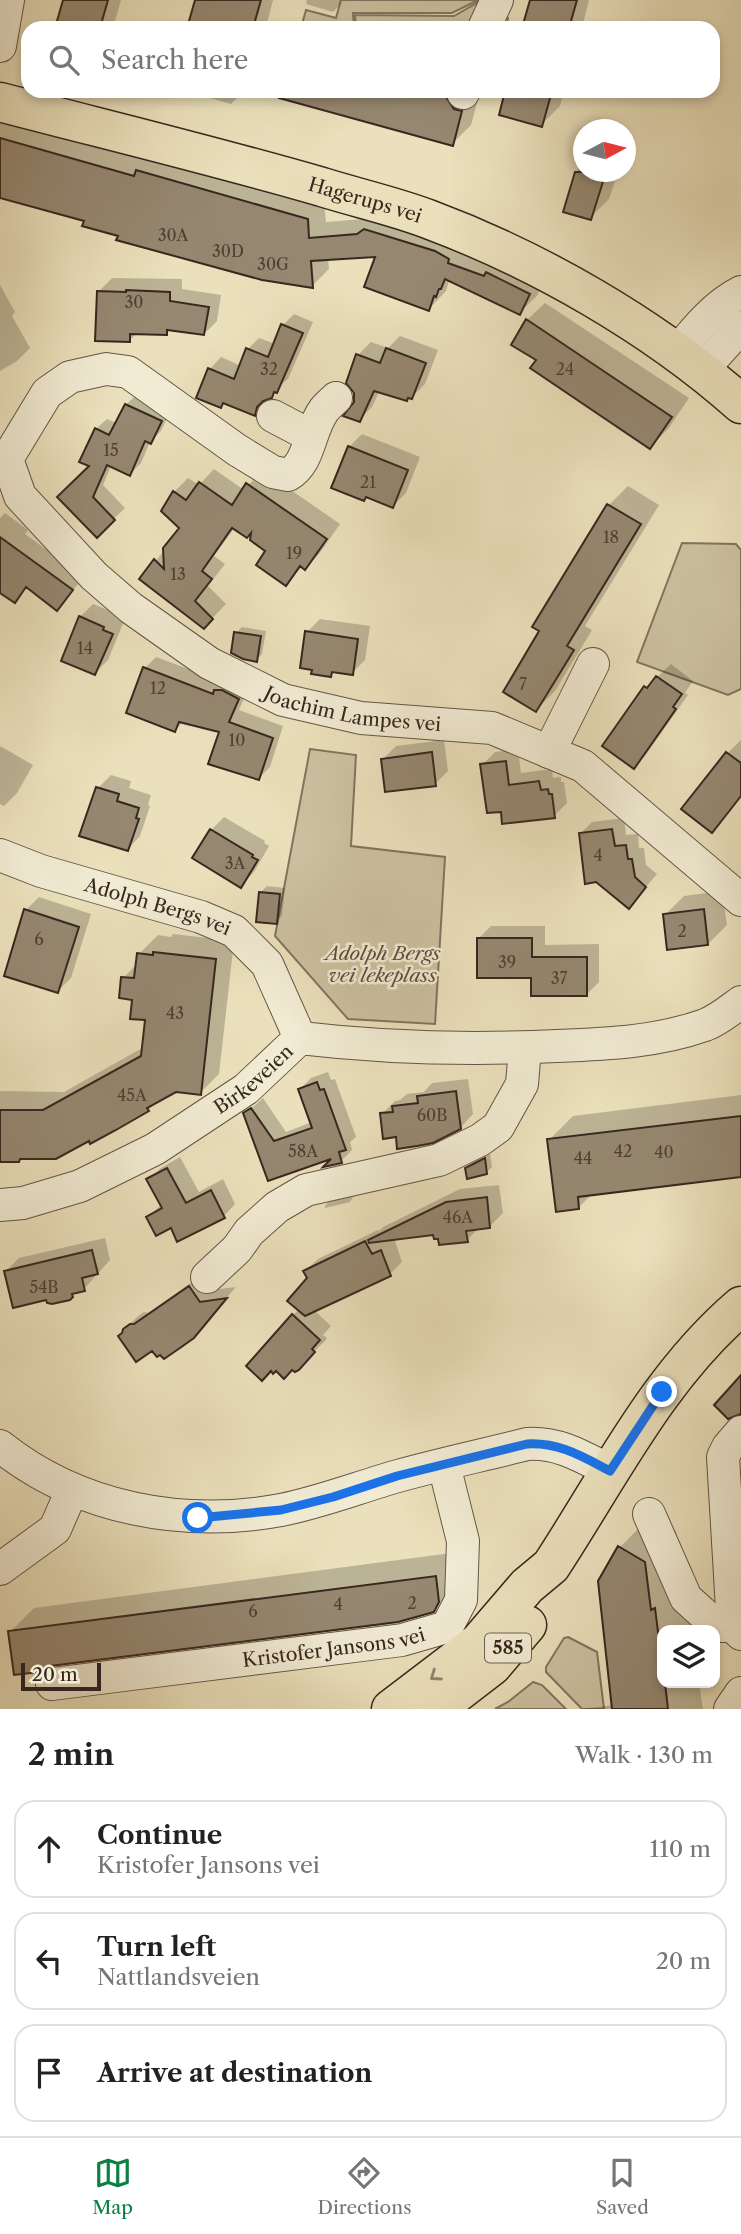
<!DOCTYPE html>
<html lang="en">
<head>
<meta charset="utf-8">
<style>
	:root { --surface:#fff; --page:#f6f6f6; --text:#222; --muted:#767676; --line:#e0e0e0; --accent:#0b8043 }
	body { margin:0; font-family:"Libre Caslon Text",serif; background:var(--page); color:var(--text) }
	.controls { position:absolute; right:21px; bottom:21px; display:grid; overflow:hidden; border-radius:14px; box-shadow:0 4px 10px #0003 }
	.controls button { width:63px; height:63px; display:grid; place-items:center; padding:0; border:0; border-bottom:2px solid var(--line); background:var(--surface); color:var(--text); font:35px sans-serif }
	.compass { position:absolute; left:573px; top:119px; width:63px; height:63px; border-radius:50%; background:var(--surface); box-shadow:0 4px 10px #0003; rotate:83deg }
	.scale { position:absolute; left:21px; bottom:18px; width:80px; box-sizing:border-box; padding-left:7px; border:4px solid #38271f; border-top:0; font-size:19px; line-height:24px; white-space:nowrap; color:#38271f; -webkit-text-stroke:5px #f1ebd3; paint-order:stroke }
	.stop { position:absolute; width:21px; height:21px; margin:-16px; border:5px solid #1a73e8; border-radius:50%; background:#fff }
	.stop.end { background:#1a73e8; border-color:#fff; box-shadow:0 2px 7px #0008 }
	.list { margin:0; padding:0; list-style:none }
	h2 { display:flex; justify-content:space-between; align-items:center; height:91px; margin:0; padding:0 28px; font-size:30px }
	h2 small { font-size:23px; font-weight:400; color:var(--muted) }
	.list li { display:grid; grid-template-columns:46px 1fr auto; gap:21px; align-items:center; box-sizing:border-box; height:98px; margin:0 14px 14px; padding:0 14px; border:2px solid var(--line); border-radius:21px }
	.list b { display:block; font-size:26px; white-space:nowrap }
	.list p { margin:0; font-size:23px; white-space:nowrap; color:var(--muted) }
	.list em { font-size:23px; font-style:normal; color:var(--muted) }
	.icon { flex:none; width:38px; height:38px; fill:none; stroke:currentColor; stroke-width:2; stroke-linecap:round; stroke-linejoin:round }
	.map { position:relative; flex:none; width:741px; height:1709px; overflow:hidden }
	.search { position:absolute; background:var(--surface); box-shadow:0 4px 10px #0003; left:21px; right:21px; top:21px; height:77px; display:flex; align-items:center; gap:18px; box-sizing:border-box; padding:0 24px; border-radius:21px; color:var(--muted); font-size:26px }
	.sheet { height:427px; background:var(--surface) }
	nav { display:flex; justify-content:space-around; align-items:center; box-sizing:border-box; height:98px; border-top:2px solid var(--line); background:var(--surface); font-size:19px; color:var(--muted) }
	nav a { display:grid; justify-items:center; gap:4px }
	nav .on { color:var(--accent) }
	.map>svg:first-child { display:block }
	.green { fill:#ccc1a0; stroke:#827460; stroke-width:2 }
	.shadow { fill:#0003 }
	.building { fill:#958770; stroke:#38271f; stroke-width:2 }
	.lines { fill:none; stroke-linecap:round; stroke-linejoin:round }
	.minor-casing { stroke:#645546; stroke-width:34 }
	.major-casing { stroke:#38271f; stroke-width:41 }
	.minor { stroke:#f1ebd3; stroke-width:32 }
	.major { stroke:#eae0bb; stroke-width:38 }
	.oneway { stroke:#91846d }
	.route { stroke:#1a73e8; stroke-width:9 }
	.labels { text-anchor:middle; stroke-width:5; stroke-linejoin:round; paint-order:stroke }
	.number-label { font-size:16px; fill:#4f3f33 }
	.shield { fill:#f1ebd3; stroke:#706255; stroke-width:2 }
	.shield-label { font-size:18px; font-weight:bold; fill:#38271f }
	.street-label { font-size:19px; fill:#38271f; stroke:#f1ebd3 }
	.park-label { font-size:19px; font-style:italic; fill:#5d4e3f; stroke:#f1ebd3 }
</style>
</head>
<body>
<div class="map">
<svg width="741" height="1709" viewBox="0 0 741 1709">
	<rect width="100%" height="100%" fill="#eae0bb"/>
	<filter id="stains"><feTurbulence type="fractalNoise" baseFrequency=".00286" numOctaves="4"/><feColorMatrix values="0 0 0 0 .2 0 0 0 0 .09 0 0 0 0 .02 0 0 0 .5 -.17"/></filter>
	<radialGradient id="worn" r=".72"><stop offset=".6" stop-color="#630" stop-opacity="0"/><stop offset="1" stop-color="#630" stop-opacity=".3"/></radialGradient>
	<path class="green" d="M341,0h137l-26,13h-99l1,15h-53l5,-18 30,8z
		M482,0h5l21,18 -2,10h-150l-1,-13 99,1z
		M682,543l54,1 5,6v139l-13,6 -91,-33z
		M310,749l46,6 -5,91 94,11 -10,167 -87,-5 -73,-83z
		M568,1637l29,15 7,57h-22l-36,-37v-5l18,-29z
		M533,1682l9,3 24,24h-71l13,-7z"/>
	<path class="shadow" d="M64,0h57l-8,28h-56z
		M197,0h76l-7,28h-77z
		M307,0h34l-2,6 -6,6 -27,-8z
		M532,0h57l-7,28h-58z
		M186,91h58l-13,13z
		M285,91h190l5,1 -9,33 -19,19z
		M507,91h57l-4,15 -19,19z
		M0,110l324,92 2,20 49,-4 171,59 -9,19 -18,17 -70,-32 -3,10 -17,18 -52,-54 -49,3 1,11 -17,17 -192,-51 -34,-15 -86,-24z
		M584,159v13h34l-9,27 -19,19 -24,-8 14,-47z
		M112,278l70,1v10l39,6 -4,26 -13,13 -33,-5 -5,4 -28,-1 -9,9 -30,-50z
		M0,285l15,27 -3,4 18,32 -13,13 -17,10z
		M545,303l144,95 -21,31 -18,18 -112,-88 -11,-39z
		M294,314l19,8 -25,57 -21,18 -1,6 -12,11 -29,-12 -4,4 -11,-37 11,-12 20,9 7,-17 11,-11 16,6 8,-19z
		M400,336l38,14 -13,34 -13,13 -33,-5 -7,15 -13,13 -3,-17 2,-48 13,-13 17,6z
		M137,394l34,16 -10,21 -11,11 -9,21 -11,11 -19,-8 -8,19 22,23 -28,27 -37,-38 32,-31 4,-37 11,-10 10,4 9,-18z
		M362,434l58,23 -14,36 -13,13 -26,-10 -18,-49z
		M214,469l30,21 18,-20 78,54 -21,30 -14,14 -2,-2 -17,18 -33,-55 -18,-2 -21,29 11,8 -17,22 18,18 -22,23 -62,-48 40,-52 -8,-35 14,-14 11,7z
		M628,486l31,19 -74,121 7,4 -37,61 -19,19 6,-79 -7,-4 74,-122z
		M5,513l23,17 -3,4 59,43 -27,32 -29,-22 -14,14 -14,-11v-72z
		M93,604l23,9 -1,4 9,4 -16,39 -13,13 -15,-56z
		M320,619l50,7 -5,34 -13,13 -18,-2 -3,4 -24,-43z
		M242,627l24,4 -4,23 -6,6 -20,-27z
		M156,657l67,25 26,5 -10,23 44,16 -13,41 -11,11 -38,-47 -37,-10 -9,9 -30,-62z
		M671,664l22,17 -8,12 3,2 -41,58 -13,13 12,-79z
		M444,740l4,31 -13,13 -52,-25 13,-13z
		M741,740v57l-29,34 -28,-22 44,-56z
		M0,746l33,19 -16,28 -13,13 -4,-2z
		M518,749l3,24 31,-4 1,9 8,-1v5h3l3,21 -13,13 -52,-6 -20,-45 13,-13z
		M111,775l20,6 -2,7 22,7 -3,10 2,1 -10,30 -12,13 -30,-61z
		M224,817l41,24 -1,2 5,3 -15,26 -13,13 -46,-27 16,-28z
		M624,818l2,17 12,-1 1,14h5l2,17 11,9 -17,20 -60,-60 12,-12z
		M267,886l18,2 -3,28 -6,6 -15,-30z
		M722,891l5,34 -19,19 -43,-29 19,-19z
		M39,897l52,17 -20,64 -13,13 -32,-81z
		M491,926h54v19l54,-1v38l-13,13 -53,-19 -55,-37z
		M173,934l61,7 -15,133 -19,19 -24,-3 -18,10 -10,10 -59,28 -67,19 -4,4 -18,-1v-69l64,1 80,-45 3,-28 -24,-41 15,-15 1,-9 19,-19 13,2z
		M328,1072l3,8 4,-1 21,58 -6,5 2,8 -11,11 -5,-6 -67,24 -24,-65 18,-16 23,34 26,-10 -12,-33 11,-11z
		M468,1079l5,35 -13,14 -63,7 -15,-21 13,-13 5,-1 7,-6 17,-2 8,-9z
		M741,1095v80l-149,19 -14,14 -29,-68 24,-24z
		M490,1154l2,13 -6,6 -19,-5 6,-6z
		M180,1157l19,35 24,-13 12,25 -11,12 -53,10 -23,-9 14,-13 -13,-25 12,-11z
		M499,1185l4,28 -13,13 -11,2 -12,12 -32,-7 -41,5 8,24 -12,12 -76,36 17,16 -8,9 4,3 -2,3 -30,29 -2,-55 6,-6 10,-31 -4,-7 13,-12 60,-29 1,1 4,-4 77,-38z
		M355,1194l-5,8 -25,6v-2l6,-7z
		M105,1238l5,22 -26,29 -7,2 -5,5 -66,-25 13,-13z
		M202,1275l10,15 24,-3 -38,43h-74l13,-13 7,-5 4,1z
		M651,1516l25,15 6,49 4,-2 7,52h-31v53h37l4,26h-122l33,-4 6,-158z
		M459,1552l-1,33 -25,25 -423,22 24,-24z"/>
	<path class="building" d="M63,0h45l-8,28h-45z
		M195,0h66l-8,28h-66z
		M530,0h47l-8,28h-47z
		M280,91h142l24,6 8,12 8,2 -9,35 -174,-48z
		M505,91h47l-10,36 -43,-12z
		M0,138l134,38 2,-6 172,49 1,19 48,-4 7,-5 71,22 14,8 -1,4 36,13 2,-4 44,22 -10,21 -75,-36 -4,10h-2l-3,8 -2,-1 -5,15 -65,-24 11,-30 -64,4 2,27 -51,-8 -146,-40 2,-4 -36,-10 2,-5 -84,-23z
		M575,172h31l-15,48 -28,-8z
		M126,290l44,2v9l39,6 -5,28 -37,-5v5l-37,-1v8l-35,-1 2,-50 29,1z
		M526,319l146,98 -22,32 -120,-81 6,-8 -25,-15z
		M281,324l22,9 -26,60 -3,-1 -2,6 -9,3 -6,6 -2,9 -32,-13 -2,5 -25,-10 12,-30 26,11 12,-31 22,9z
		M386,348l40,15 -14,36 -4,-1 -1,3 -33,-10 -14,31 -17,-6 11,-14v-9l-8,-10 10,-29 24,9z
		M125,404l37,17 -11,23 -6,-3 -15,35 -23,-11 -14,32 22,23 -18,18 -40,-41 32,-31 -10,-4 16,-34 14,7z
		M348,446l60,24 -15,38 -27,-11 -2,4 -33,-13z
		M199,482l33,23 14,-22 81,56 -22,31 -5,-4 -14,20 -30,-21 9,-14 -15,-11 1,-7 -4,5 -15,-10 -30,43 10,8 -17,22 18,18 -9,10 -65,-50 15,-20 10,10 -1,-21 16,-20 -18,-17 12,-20 13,9z
		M607,504l34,20 -74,122 7,4 -38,62 -33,-20 36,-61 -7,-4z
		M0,537l73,53 -16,21 -31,-24 -11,16 -15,-10z
		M79,616l25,11 -1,3 10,4 -18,41 -34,-14z
		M305,631l53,8 -5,36 -21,-3 -1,5 -20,-3 1,-4 -12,-2z
		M234,632l27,4 -4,26 -14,-3 -12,-6z
		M143,667l70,27 1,-4h8l17,9 -10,23 44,16 -14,42 -51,-16 11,-32 -40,-10 -4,10 -49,-19z
		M656,676l26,18 -9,13 3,2 -42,60 -32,-23 42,-60 3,2z
		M432,752l4,34 -51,6 -4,-33z
		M726,752l15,11v33l-29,37 -31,-24z
		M506,761l3,24 30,-4 2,9 7,-1 1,5h3l3,24 -53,6 -1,-12 -14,1 -7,-49z
		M96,787l23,7 -2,7 22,7 -3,10 3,1 -11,32 -49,-15z
		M210,829l43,26 -1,2 6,3 -17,28 -49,-30z
		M612,829l3,17 11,-1 2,14h4l3,18 11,10 -17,22 -33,-27 -11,2 -6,-51z
		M259,892l21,2 -3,30 -21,-2z
		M24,909l55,18 -21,66 -54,-17z
		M704,909l4,36 -41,5 -4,-36z
		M477,938h55v19h55v39h-56v-18h-54z
		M153,952l63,7 -15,136 -25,-3 -29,16 2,3 -33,19 -26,14 -1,-3 -33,18h-36l-1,3h-19v-52h43l98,-54 4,-36 -15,-1 2,-19 -13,-2 2,-21 13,1 3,-25 16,2z
		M317,1082l3,8 4,-1 22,61 -7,2 3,11 -19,4 8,-8 -63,22 -25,-68 8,-5 23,33 38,-13 -14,-39z
		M456,1091l5,38 -28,14 -16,3 -20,3 -1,-12 -13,2 -3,-26 13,-1 -1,-6 26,-3 -1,-7z
		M741,1116v61l-163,20 1,12 -23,3 -9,-73z
		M485,1158l2,16 -20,5 -2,-11z
		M167,1168l19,35 25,-13 14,28 -48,24 -6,-14 -15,8 -10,-19 16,-9 -16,-29z
		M487,1197l3,31 -24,3 2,11 -29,3 -1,-6h-4l-1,-4 -64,8 -1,-3 78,-38z
		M365,1241l7,13 9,-4 10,26 -86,40 -18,-15 20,-23 -4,-7z
		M92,1250l6,24 -16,4 3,13 -13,3 1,3 -3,3 -18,4 -5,-1 -1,-3 -33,8 -9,-37z
		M189,1286l11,16 27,-4 -33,40 -14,10 -16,11 -4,-4 -3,2 -5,-6 -16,11 -18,-26 4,-3 1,-4 7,-5h4z
		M292,1314l28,26 -8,9 3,3 -16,18 -4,2 -3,-2 -8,9 -8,-8 -3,3 -2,-3 -9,10 -16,-15z
		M741,1375v39l-13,5 -14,-14z
		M618,1546l27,16 6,48 4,-2 7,56v19h3l3,26h-56l-14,-128z
		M436,1576l3,26 -5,10 -36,10 -348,44 -11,6 -25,3 -6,-44z"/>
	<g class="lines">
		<defs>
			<g id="minor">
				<path d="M484,28l13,-28"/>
				<path d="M0,46l8,-46"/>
				<path d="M463,93l1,-2"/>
				<path d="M677,352c18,-22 38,-47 64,-60"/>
				<path d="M702,370l39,-43"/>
				<path id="s1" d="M336,398c-4,4 -9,8 -12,12 -15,20 -14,53 -36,65l-15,-3 -36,-22 -109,-78 -22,-3 -36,8 -23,16 -40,66 13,37 74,80 37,32 78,55 74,37 78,18 131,10 91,38 158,134"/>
				<path d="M273,416l38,20"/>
				<path d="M549,752l44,-88"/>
				<path id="s2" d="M0,855l41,16 160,46 33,14 33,33 33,74"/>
				<path id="s3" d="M0,1205l23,-2 57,-17 75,-37 91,-60 54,-51c85,10 171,12 257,8 51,-2 100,-4 148,-21 13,-5 25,-15 36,-23"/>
				<path d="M207,1277l30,-28 12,-17 28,-25 29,-17 133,-30 41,-20 18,-13 24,-43 3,-36"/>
				<path d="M741,1432l-13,15 -5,10 10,169 8,8"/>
				<path d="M0,1446c79,63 183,82 281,64 40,-8 78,-23 117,-34 43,-12 86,-21 129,-32 32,-2 56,13 83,27"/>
				<path d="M649,1514l37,84 31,28h16"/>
				<path d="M0,1569l55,-40 17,-39"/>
				<path id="s4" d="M52,1684l350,-44 45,-13 14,-27 2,-59 -19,-76"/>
				<path d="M730,1709l11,-16"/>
			</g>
			<g id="major">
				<path id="s5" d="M0,102c107,28 215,54 322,85 35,11 72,19 106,32 110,41 225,107 313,185"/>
				<path d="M391,1709l88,-67 48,-56 24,-20c59,-90 107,-189 190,-260"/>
				<path d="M436,1709l56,-43 35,-41"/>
			</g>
		</defs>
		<use href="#minor" class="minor-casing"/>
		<use href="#major" class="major-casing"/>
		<use href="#minor" class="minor"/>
		<use href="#major" class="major"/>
	</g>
	<defs><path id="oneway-chevron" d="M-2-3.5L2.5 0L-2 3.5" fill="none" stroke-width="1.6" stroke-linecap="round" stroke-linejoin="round" transform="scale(1.75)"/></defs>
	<use class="oneway" href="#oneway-chevron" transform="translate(435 1676) rotate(145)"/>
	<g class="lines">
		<path class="route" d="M198,1518l83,-8 52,-13 64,-21 130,-32c32,-2 56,13 83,27l52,-79"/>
	</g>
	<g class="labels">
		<g class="number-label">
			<text x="173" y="241">30A</text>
			<text x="228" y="257">30D</text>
			<text x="273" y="270">30G</text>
			<text x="134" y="308">30</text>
			<text x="269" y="375">32</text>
			<text x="565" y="375">24</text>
			<text x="111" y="456">15</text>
			<text x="368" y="488">21</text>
			<text x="611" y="543">18</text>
			<text x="294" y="559">19</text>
			<text x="178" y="580">13</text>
			<text x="85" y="654">14</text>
			<text x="523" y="690">7</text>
			<text x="158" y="694">12</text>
			<text x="237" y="746">10</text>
			<text x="598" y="861">4</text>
			<text x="235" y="869">3A</text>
			<text x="682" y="937">2</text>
			<text x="39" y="945">6</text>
			<text x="507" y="968">39</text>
			<text x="559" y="984">37</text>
			<text x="175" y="1019">43</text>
			<text x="132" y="1101">45A</text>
			<text x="432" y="1121">60B</text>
			<text x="303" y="1157">58A</text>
			<text x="623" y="1157">42</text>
			<text x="664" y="1158">40</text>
			<text x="583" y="1164">44</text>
			<text x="458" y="1223">46A</text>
			<text x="44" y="1293">54B</text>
			<text x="412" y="1609">2</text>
			<text x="338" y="1610">4</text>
			<text x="253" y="1617">6</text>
		</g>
		<rect class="shield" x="485" y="1633.5" width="46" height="29" rx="5"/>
		<g class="shield-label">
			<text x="508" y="1654">585</text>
		</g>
		<g class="street-label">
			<text dy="7" stroke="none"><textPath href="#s5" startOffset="378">Hagerups vei</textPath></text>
			<text dy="7" stroke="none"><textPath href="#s1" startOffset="894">Joachim Lampes vei</textPath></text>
			<text dy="7" stroke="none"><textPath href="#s2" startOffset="166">Adolph Bergs vei</textPath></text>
			<text dy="7" stroke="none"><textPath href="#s3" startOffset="287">Birkeveien</textPath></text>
			<text dy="7" stroke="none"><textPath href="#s4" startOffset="284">Kristofer Jansons vei</textPath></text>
		</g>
		<g class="park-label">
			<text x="383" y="960">Adolph Bergs<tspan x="383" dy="22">vei lekeplass</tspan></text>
		</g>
	</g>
	<rect width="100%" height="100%" filter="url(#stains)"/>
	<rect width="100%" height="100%" fill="url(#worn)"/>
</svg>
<div class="controls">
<button><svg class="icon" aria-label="layers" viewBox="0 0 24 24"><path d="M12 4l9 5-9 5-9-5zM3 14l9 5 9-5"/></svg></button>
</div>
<svg class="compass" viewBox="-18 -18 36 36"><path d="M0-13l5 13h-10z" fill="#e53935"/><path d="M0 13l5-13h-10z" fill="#767676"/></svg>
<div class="scale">20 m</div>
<div class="stop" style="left:198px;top:1518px"></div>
<div class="stop end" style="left:662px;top:1392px"></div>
<div class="search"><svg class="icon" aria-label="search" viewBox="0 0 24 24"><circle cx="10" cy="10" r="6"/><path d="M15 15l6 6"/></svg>Search here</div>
</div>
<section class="sheet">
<h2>2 min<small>Walk · 130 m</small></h2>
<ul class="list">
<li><svg class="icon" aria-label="ahead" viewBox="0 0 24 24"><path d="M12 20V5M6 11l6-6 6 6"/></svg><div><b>Continue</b><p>Kristofer Jansons vei</p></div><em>110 m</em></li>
<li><svg class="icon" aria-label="left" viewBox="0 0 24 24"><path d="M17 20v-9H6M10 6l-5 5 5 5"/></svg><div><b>Turn left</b><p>Nattlandsveien</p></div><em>20 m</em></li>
<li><svg class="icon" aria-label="arrive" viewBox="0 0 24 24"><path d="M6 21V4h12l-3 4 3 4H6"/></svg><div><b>Arrive at destination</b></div></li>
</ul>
</section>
<nav>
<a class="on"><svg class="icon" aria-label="map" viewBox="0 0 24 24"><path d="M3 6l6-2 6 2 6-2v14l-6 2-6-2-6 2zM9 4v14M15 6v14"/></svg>Map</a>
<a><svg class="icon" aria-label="directions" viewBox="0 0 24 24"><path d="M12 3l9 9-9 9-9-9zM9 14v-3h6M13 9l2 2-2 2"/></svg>Directions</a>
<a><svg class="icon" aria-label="saved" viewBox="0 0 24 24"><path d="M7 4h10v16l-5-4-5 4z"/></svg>Saved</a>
</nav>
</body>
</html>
